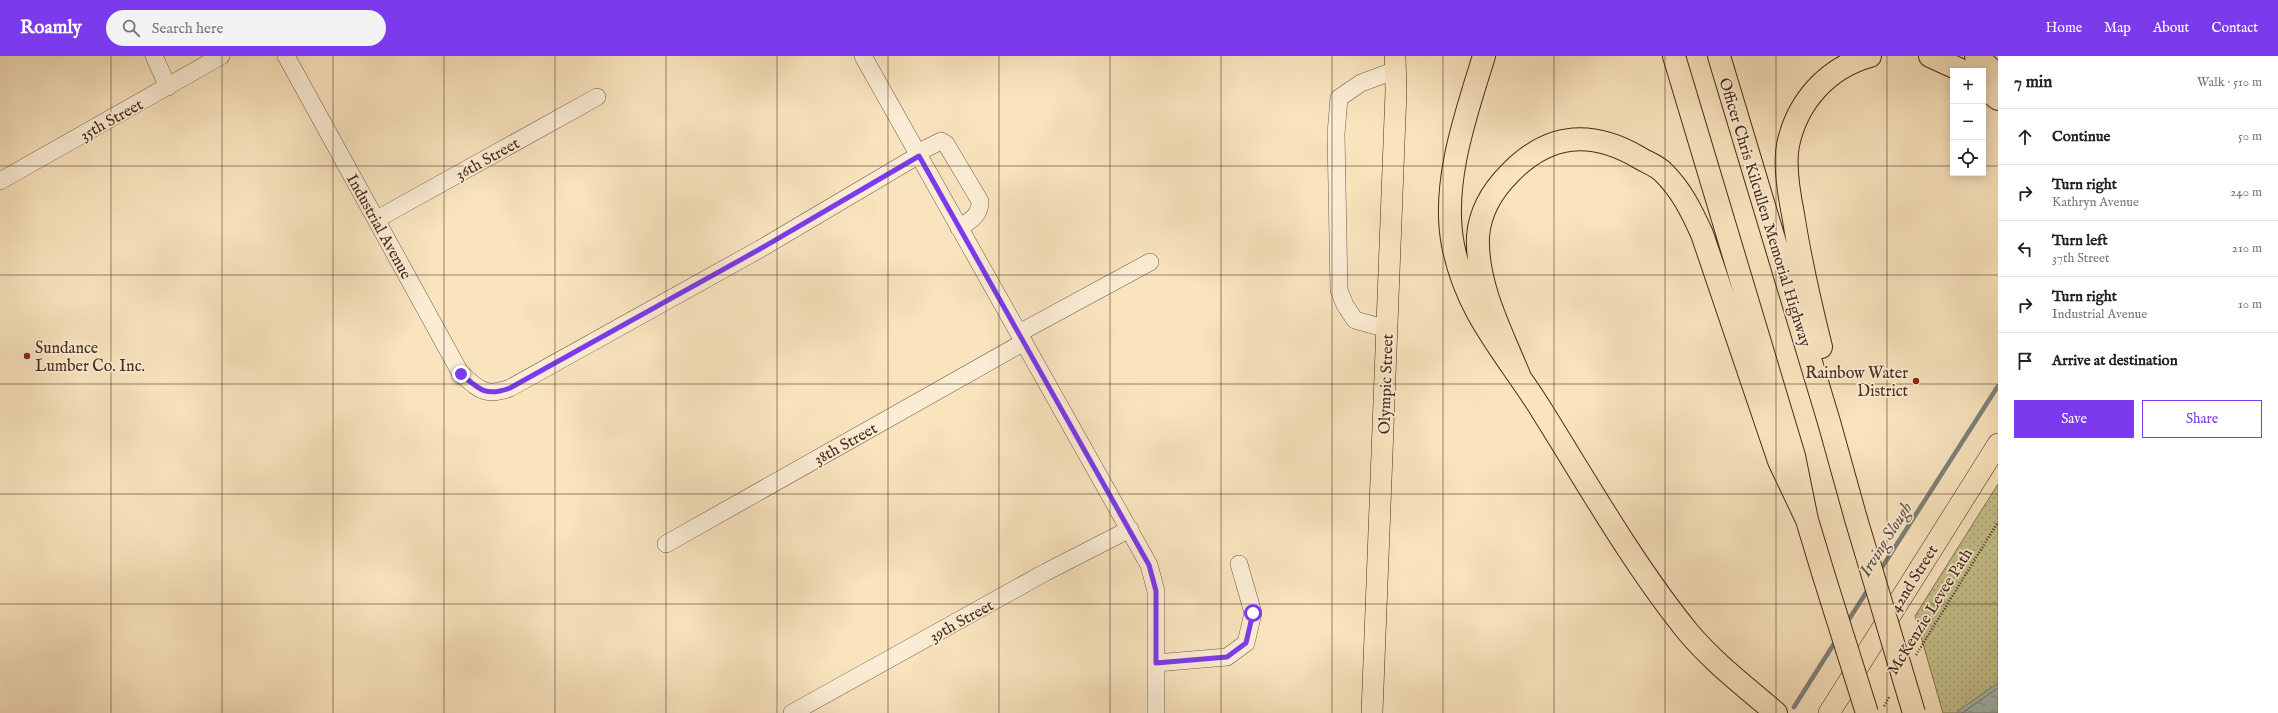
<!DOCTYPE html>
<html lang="en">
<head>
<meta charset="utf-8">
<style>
	:root { --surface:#fff; --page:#f2f2f2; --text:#222; --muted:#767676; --line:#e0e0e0; --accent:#7c3aed }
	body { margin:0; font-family:"IM FELL English",serif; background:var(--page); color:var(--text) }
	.controls { position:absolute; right:12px; top:12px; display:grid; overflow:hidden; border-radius:0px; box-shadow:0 2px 10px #0003 }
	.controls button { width:36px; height:36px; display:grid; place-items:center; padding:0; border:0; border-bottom:1px solid var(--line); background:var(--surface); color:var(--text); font:20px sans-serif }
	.stop { position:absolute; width:12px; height:12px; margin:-9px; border:3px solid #7c3aed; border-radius:50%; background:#fff }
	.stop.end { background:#7c3aed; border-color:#fff; box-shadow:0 1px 4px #0008 }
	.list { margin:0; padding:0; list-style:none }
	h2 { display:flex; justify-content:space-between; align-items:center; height:52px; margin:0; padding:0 16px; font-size:17px }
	h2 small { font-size:13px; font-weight:400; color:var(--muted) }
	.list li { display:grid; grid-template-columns:26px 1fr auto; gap:12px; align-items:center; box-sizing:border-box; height:56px; padding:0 16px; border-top:1px solid var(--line) }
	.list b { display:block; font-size:15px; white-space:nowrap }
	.list p { margin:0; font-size:13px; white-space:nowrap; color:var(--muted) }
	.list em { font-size:13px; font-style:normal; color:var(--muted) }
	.actions { display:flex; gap:8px; padding:12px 16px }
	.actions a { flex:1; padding:9px 0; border:1px solid var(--accent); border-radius:0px; text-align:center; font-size:14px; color:var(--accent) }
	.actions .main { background:var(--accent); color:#fff }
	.icon { flex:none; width:22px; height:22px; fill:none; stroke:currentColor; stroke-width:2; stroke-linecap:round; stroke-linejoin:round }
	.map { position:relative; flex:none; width:1998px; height:657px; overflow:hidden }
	header { display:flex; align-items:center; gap:24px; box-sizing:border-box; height:56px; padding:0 20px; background:var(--accent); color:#fff }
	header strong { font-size:19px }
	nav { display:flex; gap:22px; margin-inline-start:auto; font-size:14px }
	.search { width:280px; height:36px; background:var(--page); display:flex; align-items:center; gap:10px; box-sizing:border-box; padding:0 14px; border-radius:22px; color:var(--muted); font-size:15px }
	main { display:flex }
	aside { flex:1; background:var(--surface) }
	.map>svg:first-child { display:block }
	.park { fill:url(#park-dots); stroke:#867654 }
	.water { fill:url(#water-ripples); stroke:#7e827c }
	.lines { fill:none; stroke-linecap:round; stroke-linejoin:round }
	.shore { stroke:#75746c; stroke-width:1 }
	.stream { stroke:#7e827c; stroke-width:4.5 }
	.minor-casing { stroke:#745945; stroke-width:18 }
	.major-casing { stroke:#472b1d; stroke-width:22 }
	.highway-casing { stroke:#472b1d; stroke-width:24 }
	.path { stroke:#472b1d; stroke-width:2.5; stroke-dasharray:1 2; stroke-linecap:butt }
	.minor { stroke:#fbedd5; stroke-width:17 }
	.major { stroke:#f9e4be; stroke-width:21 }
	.highway { stroke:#f9e4be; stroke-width:22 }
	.highway-bridge-casing { stroke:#472b1d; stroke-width:24; stroke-linecap:butt }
	.highway-bridge { stroke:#f9e4be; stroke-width:22 }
	.route { stroke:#7c3aed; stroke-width:5 }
	.grid { fill:none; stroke:#472b1d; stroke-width:1; stroke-opacity:0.55 }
	.poi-dot { fill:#8f2418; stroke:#fbedd5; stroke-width:1.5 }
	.labels { text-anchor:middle; stroke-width:3.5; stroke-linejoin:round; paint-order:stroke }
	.street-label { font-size:16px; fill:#472b1d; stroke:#fbedd5 }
	.poi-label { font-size:16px; fill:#472b1d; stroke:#fbedd5; text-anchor:start }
	.water-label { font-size:17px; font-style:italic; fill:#5e4f45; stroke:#fbedd5 }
</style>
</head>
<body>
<header>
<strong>Roamly</strong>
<div class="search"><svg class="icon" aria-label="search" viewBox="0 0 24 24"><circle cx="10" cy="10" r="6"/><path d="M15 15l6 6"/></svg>Search here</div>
<nav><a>Home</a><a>Map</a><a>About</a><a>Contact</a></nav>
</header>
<main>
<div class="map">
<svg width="1998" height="657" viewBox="0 0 1998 657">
	<defs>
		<pattern id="park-dots" width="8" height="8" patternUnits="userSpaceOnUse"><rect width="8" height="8" fill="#c5c28c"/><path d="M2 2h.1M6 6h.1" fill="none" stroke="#a29e72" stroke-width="1.8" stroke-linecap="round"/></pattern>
		<pattern id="water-ripples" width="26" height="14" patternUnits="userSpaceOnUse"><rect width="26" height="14" fill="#a3bcbc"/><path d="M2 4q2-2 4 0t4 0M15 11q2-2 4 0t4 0" fill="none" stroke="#879998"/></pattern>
	</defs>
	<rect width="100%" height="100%" fill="#f9e4be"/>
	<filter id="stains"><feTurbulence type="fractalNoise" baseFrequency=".005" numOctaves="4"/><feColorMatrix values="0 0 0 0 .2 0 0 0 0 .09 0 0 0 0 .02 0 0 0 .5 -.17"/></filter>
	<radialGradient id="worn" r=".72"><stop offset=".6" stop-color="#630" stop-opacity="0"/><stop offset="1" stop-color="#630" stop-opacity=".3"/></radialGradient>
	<path class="park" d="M1998,428v229h-55l-28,-97z"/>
	<path class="water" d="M1998,627v30h-40v-2z"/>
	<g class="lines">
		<path class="shore" d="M1962,657l36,-25"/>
		<path class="stream" d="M1879,516l119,-186
			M1846,568l23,-36
			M1794,651l43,-68"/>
		<defs>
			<path id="minor" d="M154,0l14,31
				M286,0l175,318c19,16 24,23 49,14l250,-139 159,-94
				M863,0l286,509 7,26v122
				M917,97l24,-12 5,3 34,57c0,15 -9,19 -21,27
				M0,125l221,-125
				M377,163l220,-122
				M1387,273l-32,-9 -10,-15 -6,-15 -3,-156 3,-36 22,-15 35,-13
				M1019,277l131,-71
				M666,488l358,-202
				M1156,607l71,-6 19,-14 7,-30 -14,-49
				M792,657l254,-141 84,-43"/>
			<path id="major" d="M1372,657l24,-622 -1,-35
				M1829,657l169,-269"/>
			<path id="highway" d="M1484,0c-18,58 -43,128 -31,189 13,66 49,104 84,158 48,76 95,160 151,229 26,31 58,55 88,81
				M1674,0l120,400 13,64 16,53
				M1719,0l110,366 27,97
				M1930,0l33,15
				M1976,0l22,19
				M1983,31l15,12
				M1821,291c-11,-44 -21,-88 -28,-133 -4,-20 -9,-49 -5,-69 9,-43 39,-77 82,-89
				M1519,319c-18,-44 -43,-91 -41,-139 2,-25 15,-46 32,-63 39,-40 81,-43 128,-16 8,5 20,9 26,16 18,18 28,39 38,61l77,227 28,59"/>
		</defs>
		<use href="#minor" class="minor-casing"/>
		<use href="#major" class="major-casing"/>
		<use href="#highway" class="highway-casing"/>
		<path class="path" d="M1916,599l82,-133
			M1884,650l6,-10"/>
		<use href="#minor" class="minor"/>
		<use href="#major" class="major"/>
		<use href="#highway" class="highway"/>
		<defs>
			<path id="highway-bridge" d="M1856,463l58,194
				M1823,517l44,140"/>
		</defs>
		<use href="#highway-bridge" class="highway-bridge-casing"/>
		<use href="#highway-bridge" class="highway-bridge"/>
	</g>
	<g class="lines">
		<path class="route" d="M461,318c19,16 24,23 49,14l250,-139 159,-93 230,409 7,26v72l71,-6 19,-14 7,-30"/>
	</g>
	<path class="grid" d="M111,0v657M222,0v657M333,0v657M444,0v657M555,0v657M666,0v657M777,0v657M888,0v657M999,0v657M1110,0v657M1221,0v657M1332,0v657M1443,0v657M1554,0v657M1665,0v657M1776,0v657M1887,0v657M0,110h1953M1983,110h15M0,219h1998M0,328h1998M0,438h1998M0,548h1998"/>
	<g class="poi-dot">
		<circle cx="27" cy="300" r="4"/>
		<circle cx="1916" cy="325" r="4"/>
	</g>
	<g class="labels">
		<g class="street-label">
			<text transform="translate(111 63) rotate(-29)" y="6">35th Street</text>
			<text transform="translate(487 102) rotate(-29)" y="6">36th Street</text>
			<text transform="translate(1766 156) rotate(73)" y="6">Officer Chris Kilcullen Memorial Highway</text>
			<text transform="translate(380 170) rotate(61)" y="6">Industrial Avenue</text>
			<text transform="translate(1385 328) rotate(-88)" y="6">Olympic Street</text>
			<text transform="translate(845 387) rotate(-29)" y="6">38th Street</text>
			<text transform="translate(1913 522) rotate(-58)" y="6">42nd Street</text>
			<text transform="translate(1929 555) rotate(-58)" y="6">McKenzie Levee Path</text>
			<text transform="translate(961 564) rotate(-29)" y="6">39th Street</text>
		</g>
		<g class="poi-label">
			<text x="35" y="297">Sundance<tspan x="35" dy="18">Lumber Co. Inc.</tspan></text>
			<text x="1908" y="322" text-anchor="end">Rainbow Water<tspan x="1908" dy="18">District</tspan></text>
		</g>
		<g class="water-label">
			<text transform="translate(1885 483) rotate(-58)" y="6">Irving Slough</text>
		</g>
	</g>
	<rect width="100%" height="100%" filter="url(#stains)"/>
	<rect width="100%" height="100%" fill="url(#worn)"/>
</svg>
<div class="controls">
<button>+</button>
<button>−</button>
<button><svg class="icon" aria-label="locate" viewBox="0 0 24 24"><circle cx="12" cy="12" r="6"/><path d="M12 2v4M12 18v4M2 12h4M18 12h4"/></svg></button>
</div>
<div class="stop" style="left:1253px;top:557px"></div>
<div class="stop end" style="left:461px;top:318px"></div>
</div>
<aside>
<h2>7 min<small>Walk · 510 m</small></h2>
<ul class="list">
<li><svg class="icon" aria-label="ahead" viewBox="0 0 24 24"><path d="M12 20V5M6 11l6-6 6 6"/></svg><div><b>Continue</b></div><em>50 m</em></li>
<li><svg class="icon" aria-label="right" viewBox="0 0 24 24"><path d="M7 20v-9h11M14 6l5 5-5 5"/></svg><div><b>Turn right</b><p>Kathryn Avenue</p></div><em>240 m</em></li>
<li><svg class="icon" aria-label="left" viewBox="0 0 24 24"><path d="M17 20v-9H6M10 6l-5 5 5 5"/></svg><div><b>Turn left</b><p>37th Street</p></div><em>210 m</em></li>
<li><svg class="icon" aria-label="right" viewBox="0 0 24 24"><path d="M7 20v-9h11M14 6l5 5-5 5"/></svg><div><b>Turn right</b><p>Industrial Avenue</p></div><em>10 m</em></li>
<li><svg class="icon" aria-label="arrive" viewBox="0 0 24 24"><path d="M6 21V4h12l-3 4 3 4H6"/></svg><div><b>Arrive at destination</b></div></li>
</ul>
<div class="actions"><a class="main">Save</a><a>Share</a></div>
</aside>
</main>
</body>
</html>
